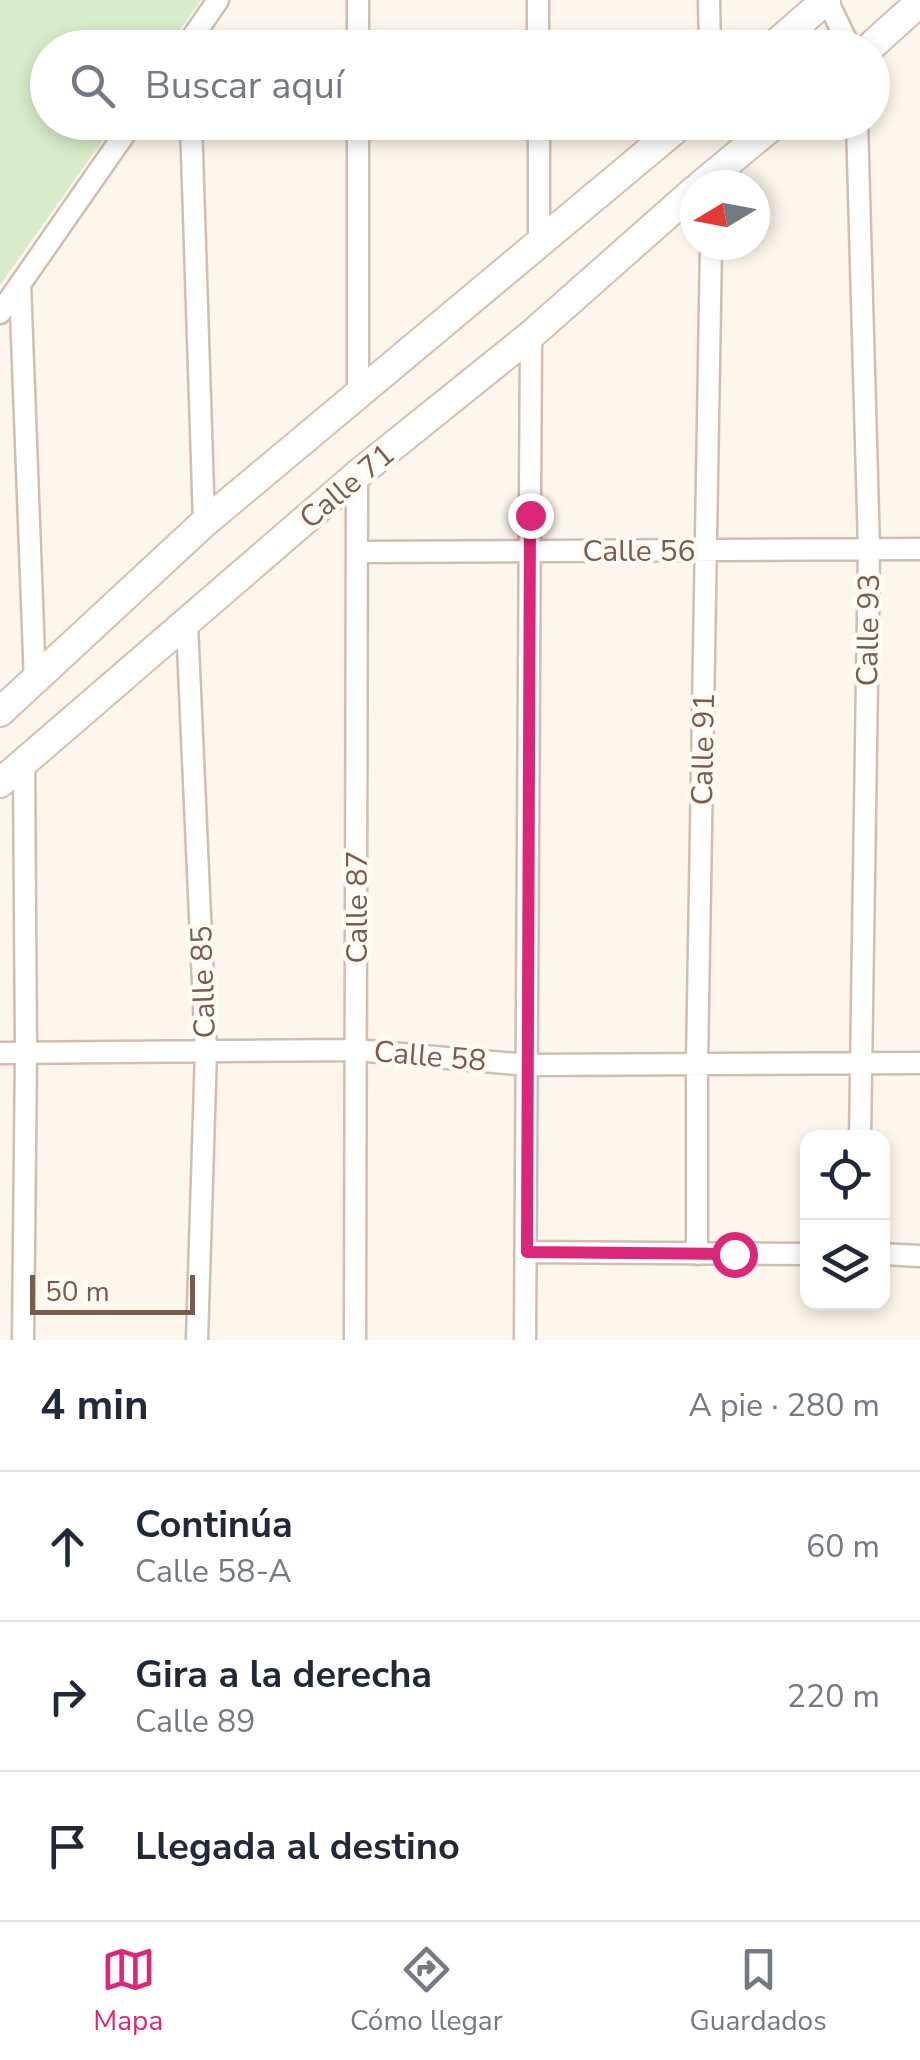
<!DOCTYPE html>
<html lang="es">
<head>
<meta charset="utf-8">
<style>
	:root { --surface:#fff; --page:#f6f6f7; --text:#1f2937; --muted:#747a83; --line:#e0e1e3; --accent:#db2777 }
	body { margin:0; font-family:"Nunito Sans",sans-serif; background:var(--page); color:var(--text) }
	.controls { position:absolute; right:30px; bottom:30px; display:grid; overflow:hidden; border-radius:20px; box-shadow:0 5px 15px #0003 }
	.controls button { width:90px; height:90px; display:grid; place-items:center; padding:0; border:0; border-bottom:2px solid var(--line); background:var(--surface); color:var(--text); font:50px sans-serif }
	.compass { position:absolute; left:680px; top:170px; width:90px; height:90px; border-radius:50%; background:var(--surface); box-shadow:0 5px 15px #0003; rotate:260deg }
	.scale { position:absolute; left:30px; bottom:25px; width:165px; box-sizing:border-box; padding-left:10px; border:5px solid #7a5c4d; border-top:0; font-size:28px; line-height:35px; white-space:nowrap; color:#7a5c4d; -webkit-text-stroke:8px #fffaf3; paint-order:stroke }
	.stop { position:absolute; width:30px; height:30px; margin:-22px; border:8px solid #db2777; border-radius:50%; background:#fff }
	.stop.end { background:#db2777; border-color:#fff; box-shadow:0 2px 10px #0008 }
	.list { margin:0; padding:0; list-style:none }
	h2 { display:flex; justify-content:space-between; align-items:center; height:130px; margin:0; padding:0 40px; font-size:42px }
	h2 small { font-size:32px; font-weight:400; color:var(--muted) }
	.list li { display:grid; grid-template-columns:65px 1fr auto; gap:30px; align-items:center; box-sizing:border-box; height:150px; padding:0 40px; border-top:2px solid var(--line) }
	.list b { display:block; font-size:38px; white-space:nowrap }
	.list p { margin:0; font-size:32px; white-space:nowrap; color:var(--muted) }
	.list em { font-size:32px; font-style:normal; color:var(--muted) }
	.icon { flex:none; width:55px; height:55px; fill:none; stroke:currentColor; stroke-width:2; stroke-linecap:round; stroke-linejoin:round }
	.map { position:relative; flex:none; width:920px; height:1340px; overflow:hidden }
	.search { position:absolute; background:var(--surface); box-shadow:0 5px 15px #0003; left:30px; right:30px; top:30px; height:110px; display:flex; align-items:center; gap:25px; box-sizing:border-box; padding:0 35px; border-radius:55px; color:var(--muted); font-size:38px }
	.sheet { height:580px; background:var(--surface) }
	nav { display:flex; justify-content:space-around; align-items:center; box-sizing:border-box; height:140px; border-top:2px solid var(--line); background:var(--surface); font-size:28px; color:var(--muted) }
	nav a { display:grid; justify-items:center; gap:5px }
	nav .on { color:var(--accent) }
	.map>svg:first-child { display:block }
	.green { fill:#d8ecc9 }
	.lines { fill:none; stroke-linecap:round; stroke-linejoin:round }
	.minor-casing { stroke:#d1beb0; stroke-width:25 }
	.secondary-casing { stroke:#d6c0b0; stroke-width:32 }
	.minor { stroke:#fff; stroke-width:20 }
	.secondary { stroke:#fff; stroke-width:28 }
	.route { stroke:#db2777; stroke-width:12 }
	.labels { text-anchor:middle; stroke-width:9; stroke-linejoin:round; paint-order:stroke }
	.street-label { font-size:30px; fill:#7a5c4d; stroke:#fffaf3 }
</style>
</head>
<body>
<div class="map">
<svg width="920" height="1340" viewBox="0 0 920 1340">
	<rect width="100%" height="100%" fill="#fdf6ec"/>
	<path class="green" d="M0,0h201l-33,47 -120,1v74l67,1 -115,162z"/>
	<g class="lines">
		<defs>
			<path id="minor" d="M358,0v48
				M538,0v48
				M709,0l1,48
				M827,0l23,48
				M185,48l33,-48
				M191,122l13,401
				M539,122v124
				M857,122l12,427 -9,589
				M20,284l15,398
				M0,313l133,-191
				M358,396v-274
				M357,552l563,-3
				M187,624l19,427 -9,289
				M0,1053l356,-3 172,15 392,-2
				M527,1252l281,2
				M697,1254v-191l14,-818
				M882,1254l38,2
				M23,1340l3,-288 -2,-287
				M355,1340l2,-865
				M525,1340l6,-1005"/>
			<path id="secondary" d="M771,48l55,-48
				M869,48l51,-46
				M701,185l76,-63
				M0,712l204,-189 480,-401
				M0,783l357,-308 174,-140 164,-145"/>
		</defs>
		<use href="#minor" class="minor-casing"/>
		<use href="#secondary" class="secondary-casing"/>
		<use href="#minor" class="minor"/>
		<use href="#secondary" class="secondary"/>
	</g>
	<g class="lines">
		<path class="route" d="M530,515l-3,737 207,2"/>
	</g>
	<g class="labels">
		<g class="street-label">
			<text transform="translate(347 486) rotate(-40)" y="10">Calle 71</text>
			<text x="639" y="561">Calle 56</text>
			<text transform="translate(868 630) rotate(-89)" y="10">Calle 93</text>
			<text transform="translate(703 749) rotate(-89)" y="10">Calle 91</text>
			<text transform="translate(357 907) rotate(-90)" y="10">Calle 87</text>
			<text transform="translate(203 982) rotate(-92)" y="10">Calle 85</text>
			<text transform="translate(430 1056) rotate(5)" y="10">Calle 58</text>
		</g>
	</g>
</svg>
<div class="controls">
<button><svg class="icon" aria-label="locate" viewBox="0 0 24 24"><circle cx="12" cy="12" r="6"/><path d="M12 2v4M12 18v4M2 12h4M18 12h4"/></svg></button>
<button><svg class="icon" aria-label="layers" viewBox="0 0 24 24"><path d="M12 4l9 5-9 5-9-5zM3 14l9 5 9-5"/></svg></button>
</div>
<svg class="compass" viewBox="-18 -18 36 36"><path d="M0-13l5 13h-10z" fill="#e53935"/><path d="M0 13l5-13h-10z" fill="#747a83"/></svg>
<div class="scale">50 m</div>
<div class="stop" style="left:734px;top:1254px"></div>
<div class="stop end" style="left:530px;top:515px"></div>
<div class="search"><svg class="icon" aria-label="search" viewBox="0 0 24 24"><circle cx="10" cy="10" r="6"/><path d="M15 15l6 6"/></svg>Buscar aquí</div>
</div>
<section class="sheet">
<h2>4 min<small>A pie · 280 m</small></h2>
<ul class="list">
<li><svg class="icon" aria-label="ahead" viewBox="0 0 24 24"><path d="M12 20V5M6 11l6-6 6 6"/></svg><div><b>Continúa</b><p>Calle 58-A</p></div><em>60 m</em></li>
<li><svg class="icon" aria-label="right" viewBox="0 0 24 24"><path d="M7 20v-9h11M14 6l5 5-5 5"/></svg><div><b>Gira a la derecha</b><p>Calle 89</p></div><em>220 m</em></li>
<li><svg class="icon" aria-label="arrive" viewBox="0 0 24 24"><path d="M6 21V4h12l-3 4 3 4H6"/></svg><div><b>Llegada al destino</b></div></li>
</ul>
</section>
<nav>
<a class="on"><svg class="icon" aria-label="map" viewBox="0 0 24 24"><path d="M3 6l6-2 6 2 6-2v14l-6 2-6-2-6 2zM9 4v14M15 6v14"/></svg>Mapa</a>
<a><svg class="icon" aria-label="directions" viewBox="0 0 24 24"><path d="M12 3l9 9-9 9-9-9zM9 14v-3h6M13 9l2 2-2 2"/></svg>Cómo llegar</a>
<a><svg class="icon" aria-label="saved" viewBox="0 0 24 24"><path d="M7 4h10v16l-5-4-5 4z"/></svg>Guardados</a>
</nav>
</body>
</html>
